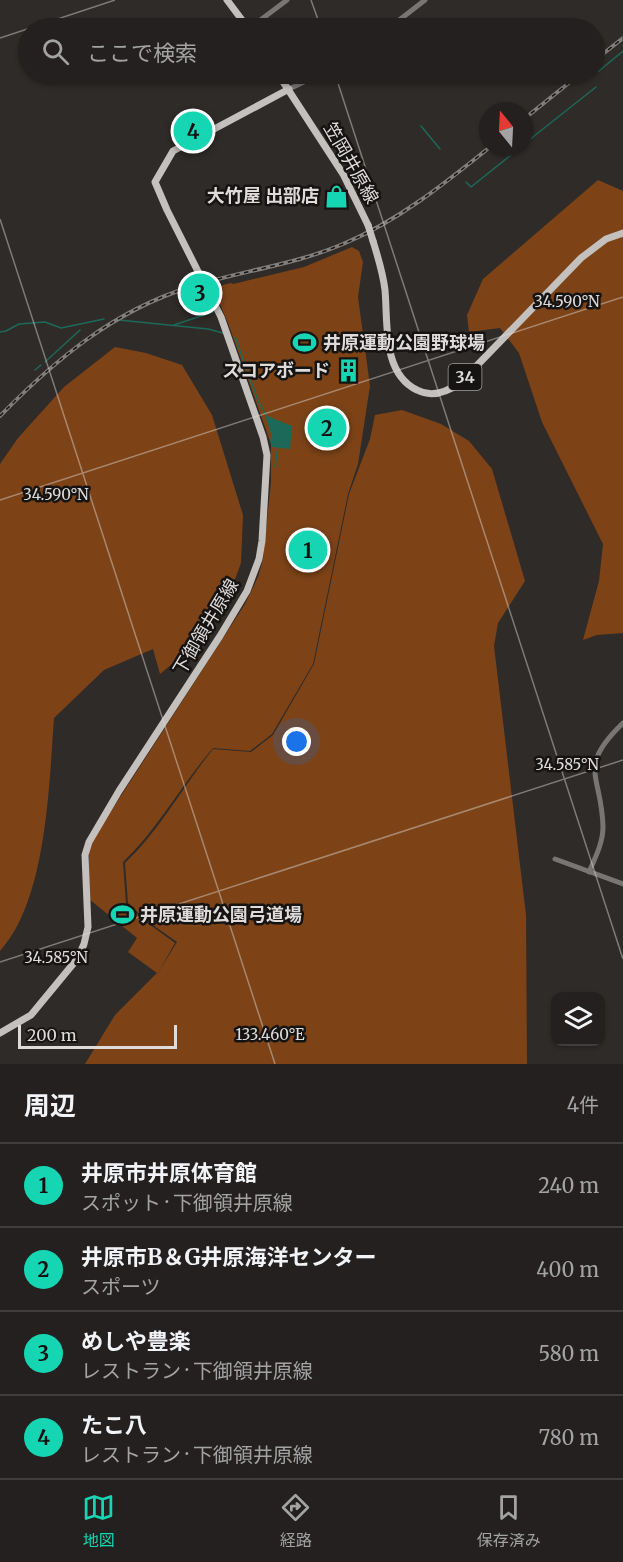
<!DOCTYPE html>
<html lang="ja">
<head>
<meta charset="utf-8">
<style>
	:root { --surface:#23201f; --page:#2b2828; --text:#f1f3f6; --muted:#a3a3a4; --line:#403e3d; --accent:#16d5b3 }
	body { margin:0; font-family:Merriweather,"Noto Sans JP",serif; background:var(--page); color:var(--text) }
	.controls { position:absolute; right:18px; bottom:18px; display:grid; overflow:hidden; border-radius:12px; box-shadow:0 2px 4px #0004 }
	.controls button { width:54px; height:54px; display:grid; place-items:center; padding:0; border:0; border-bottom:2px solid var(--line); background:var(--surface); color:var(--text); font:30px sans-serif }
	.compass { position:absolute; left:479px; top:102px; width:54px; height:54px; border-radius:50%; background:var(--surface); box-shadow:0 2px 4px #0004; rotate:342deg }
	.scale { position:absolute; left:18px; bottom:15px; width:159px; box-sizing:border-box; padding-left:6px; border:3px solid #dedbda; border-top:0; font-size:16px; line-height:21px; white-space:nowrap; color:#dedbda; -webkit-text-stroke:4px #161413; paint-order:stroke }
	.you { position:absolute; left:297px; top:742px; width:21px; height:21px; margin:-15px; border:4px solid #fff; border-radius:50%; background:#1a73e8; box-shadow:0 0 0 9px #1a73e833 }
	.badge { display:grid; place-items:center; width:39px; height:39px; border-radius:50%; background:var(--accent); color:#111; font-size:20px; font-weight:700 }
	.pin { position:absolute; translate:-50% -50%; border:3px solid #fff; box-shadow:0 2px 6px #0006 }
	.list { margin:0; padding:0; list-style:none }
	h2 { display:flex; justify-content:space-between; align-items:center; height:78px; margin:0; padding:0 24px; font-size:26px }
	h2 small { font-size:20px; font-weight:400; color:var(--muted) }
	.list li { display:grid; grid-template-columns:39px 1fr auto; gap:18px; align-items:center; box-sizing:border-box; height:84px; padding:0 24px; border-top:2px solid var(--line) }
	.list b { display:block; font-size:22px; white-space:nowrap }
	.list p { margin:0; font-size:20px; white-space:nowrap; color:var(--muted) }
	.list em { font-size:20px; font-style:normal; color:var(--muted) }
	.icon { flex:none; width:33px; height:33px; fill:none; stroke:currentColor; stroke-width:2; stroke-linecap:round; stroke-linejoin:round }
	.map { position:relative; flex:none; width:623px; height:1064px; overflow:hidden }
	.search { position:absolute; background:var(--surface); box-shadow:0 2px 4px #0004; left:18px; right:18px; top:18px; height:66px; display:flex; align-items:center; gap:15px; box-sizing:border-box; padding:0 21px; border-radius:33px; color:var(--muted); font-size:22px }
	.sheet { height:414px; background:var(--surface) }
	nav { display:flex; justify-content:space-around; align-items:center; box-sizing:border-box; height:84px; border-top:2px solid var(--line); background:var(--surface); font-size:16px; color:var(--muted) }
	nav a { display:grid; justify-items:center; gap:3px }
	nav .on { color:var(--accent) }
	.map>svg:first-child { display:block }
	.green { fill:#7d4317 }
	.water { fill:#1d6959 }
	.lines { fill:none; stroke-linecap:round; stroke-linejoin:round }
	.stream { stroke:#1d6959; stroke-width:1.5 }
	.minor { stroke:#787674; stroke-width:5 }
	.major { stroke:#c4c0bd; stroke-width:7 }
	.rail-casing { stroke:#817e7c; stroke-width:4 }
	.rail { stroke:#161413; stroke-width:1.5; stroke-dasharray:4.5; stroke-linecap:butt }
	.major-bridge { stroke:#c4c0bd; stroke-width:7 }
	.ticks { fill:none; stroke:#dedbda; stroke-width:1.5; stroke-opacity:0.45 }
	.labels { text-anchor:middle; stroke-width:5; stroke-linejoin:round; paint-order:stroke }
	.shield { fill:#161413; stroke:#a29f9e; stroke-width:1.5 }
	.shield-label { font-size:16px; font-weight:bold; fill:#dedbda }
	.street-label { font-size:18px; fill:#dedbda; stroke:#161413 }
	.poi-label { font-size:18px; font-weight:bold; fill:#dedbda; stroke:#161413; text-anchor:end }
	.ticks-label { font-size:15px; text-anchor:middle; fill:#dedbda; stroke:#161413; stroke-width:5; stroke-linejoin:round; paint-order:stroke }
</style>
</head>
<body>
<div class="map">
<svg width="623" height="1064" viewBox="0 0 623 1064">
	<rect width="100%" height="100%" fill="#2f2b29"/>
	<path class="green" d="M598,180l25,11v442l-26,2 -14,5 16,-59 4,-37 -61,-122 -23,-69 -19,-25 -31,4 -2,-17 16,-36z
		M352,247l7,4 4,11 -5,35 12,89 -12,78 -10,30 -35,170 -41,70 -22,17 -37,-3c-32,37 -55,81 -90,114l3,42 20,18 29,21 -17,30 19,-31 -30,-21 -19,-18 -3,-40c35,-33 58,-77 88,-114l38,3 22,-17 41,-71 35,-170 21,-55 5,-24 27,-5 39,14 28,17 23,28 33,112 -27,42 -4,23 32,269 1,149h-442l30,-49 42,-42 -29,-21 9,-14 -48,-39v-48l6,-15 150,-232 13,-27 5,-18 8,-77v-38l-43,-121 -14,-33 1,-3 16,-4 2,1 71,-17z
		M115,347l31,6 36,12 30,50 31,100 -2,48 -11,30 -28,46 -42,35 -7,-25 -49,21 -50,48c-5,66 -7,182 -54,233v-487l18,-26 46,-51z"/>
	<path class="water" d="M265,415l27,11 -2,23 -18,-2 -2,-7 2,-3z"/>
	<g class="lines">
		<path class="stream" d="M599,71l24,-20
			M421,126l19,23
			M524,144l72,-57
			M466,182l5,5 50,-40
			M119,320l89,9 15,4
			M174,325l39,-13
			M0,332l6,-1 13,-7 26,-2 16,6 43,-9
			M234,338l2,1 22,62 8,14
			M45,362l35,-32
			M35,370l6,-5
			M275,467l3,-20"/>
		<path class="minor" d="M250,28l37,-28
			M389,28l36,-28
			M289,89l32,-15
			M555,859l68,25
			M589,872c6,-14 14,-29 14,-45 -1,-52 -27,-59 20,-104"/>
		<path class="major" d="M227,0l21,28
			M278,74l65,100 25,51
			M373,241c5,16 10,32 12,49 3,34 -3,83 32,100 15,8 30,2 43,-7l121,-125 25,-19 17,-6
			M0,1033l31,-18 47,-57 6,-14 4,-17 -3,-72 4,-13 30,-51 101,-155 27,-45 12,-32 3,-18 5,-86 -4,-18 -42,-120 -54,-107 -12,-28 18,-31 116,-62"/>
		<defs>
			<path id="rail" d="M594,61l29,-23
				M524,119l56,-45
				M0,416c55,-56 113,-105 190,-129 50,-16 104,-22 153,-43 55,-23 101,-60 147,-97"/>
		</defs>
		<use href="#rail" class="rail-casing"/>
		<use href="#rail" class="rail"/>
		<path class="major-bridge" d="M368,225l5,16"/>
	</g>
	<path class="ticks" d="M311,0l10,28M0,38l115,-38M335,74l288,885M0,219l275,845M0,500l623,-203M0,962l623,-202"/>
	<defs>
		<symbol id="shop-bare" viewBox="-9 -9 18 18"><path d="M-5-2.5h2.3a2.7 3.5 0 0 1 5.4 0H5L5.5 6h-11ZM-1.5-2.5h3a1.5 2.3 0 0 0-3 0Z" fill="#16d5b3" stroke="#161413" stroke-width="2.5" paint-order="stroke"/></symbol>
		<symbol id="stadium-bare" viewBox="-9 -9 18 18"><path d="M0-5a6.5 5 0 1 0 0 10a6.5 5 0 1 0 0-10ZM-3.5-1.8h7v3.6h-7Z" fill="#16d5b3" stroke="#161413" stroke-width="2.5" paint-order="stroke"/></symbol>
		<symbol id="building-bare" viewBox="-9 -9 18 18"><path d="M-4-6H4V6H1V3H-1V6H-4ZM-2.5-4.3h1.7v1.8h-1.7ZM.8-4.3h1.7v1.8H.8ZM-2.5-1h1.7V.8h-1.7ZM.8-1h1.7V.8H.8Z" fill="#16d5b3" stroke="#161413" stroke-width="2.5" paint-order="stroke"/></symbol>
	</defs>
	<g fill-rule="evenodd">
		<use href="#shop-bare" x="320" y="180" width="33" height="33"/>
		<use href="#stadium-bare" x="288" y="326" width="33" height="33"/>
		<use href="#building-bare" x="332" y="354" width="33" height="33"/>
		<use href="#stadium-bare" x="106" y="898" width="33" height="33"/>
	</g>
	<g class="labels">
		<rect class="shield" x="448.5" y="364" width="33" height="26" rx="4.5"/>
		<g class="shield-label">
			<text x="465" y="383">34</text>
		</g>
		<g class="street-label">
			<text transform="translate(351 163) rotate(60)" y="6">笠岡井原線</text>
			<text transform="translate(206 627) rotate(-59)" y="6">下御領井原線</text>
		</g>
		<g class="poi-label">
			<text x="319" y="202">大竹屋 出部店</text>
			<text x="323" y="349" text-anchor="start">井原運動公園野球場</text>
			<text x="330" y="377">スコアボード</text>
			<text x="140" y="921" text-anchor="start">井原運動公園弓道場</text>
		</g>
	</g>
	<g class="ticks-label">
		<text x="567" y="307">34.590°N</text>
		<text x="56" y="500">34.590°N</text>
		<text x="567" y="770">34.585°N</text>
		<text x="56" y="963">34.585°N</text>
		<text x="270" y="1040">133.460°E</text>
	</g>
</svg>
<div class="controls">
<button><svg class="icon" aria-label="layers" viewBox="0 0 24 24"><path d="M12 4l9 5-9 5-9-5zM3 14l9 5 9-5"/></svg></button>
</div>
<svg class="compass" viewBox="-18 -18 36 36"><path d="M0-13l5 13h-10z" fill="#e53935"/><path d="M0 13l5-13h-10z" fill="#a3a3a4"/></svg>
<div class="scale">200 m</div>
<div class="you"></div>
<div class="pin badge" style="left:308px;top:550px">1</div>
<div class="pin badge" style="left:327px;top:428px">2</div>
<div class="pin badge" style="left:200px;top:293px">3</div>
<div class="pin badge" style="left:193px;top:131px">4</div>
<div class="search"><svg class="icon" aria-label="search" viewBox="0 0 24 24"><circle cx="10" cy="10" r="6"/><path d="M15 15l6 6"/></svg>ここで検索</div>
</div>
<section class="sheet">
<h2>周辺<small>4件</small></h2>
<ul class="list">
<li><span class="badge">1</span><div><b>井原市井原体育館</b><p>スポット · 下御領井原線</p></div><em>240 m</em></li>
<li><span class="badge">2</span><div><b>井原市B＆G井原海洋センター</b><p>スポーツ</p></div><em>400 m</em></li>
<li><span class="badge">3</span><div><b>めしや豊楽</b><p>レストラン · 下御領井原線</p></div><em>580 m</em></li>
<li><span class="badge">4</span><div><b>たこ八</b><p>レストラン · 下御領井原線</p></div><em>780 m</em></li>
</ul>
</section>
<nav>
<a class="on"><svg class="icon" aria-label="map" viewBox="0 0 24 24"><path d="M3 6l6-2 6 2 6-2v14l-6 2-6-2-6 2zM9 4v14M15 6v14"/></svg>地図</a>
<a><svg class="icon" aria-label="directions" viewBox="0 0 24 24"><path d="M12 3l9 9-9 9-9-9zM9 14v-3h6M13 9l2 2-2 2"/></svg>経路</a>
<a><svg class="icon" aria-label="saved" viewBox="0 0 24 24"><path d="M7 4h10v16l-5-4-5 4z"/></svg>保存済み</a>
</nav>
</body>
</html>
